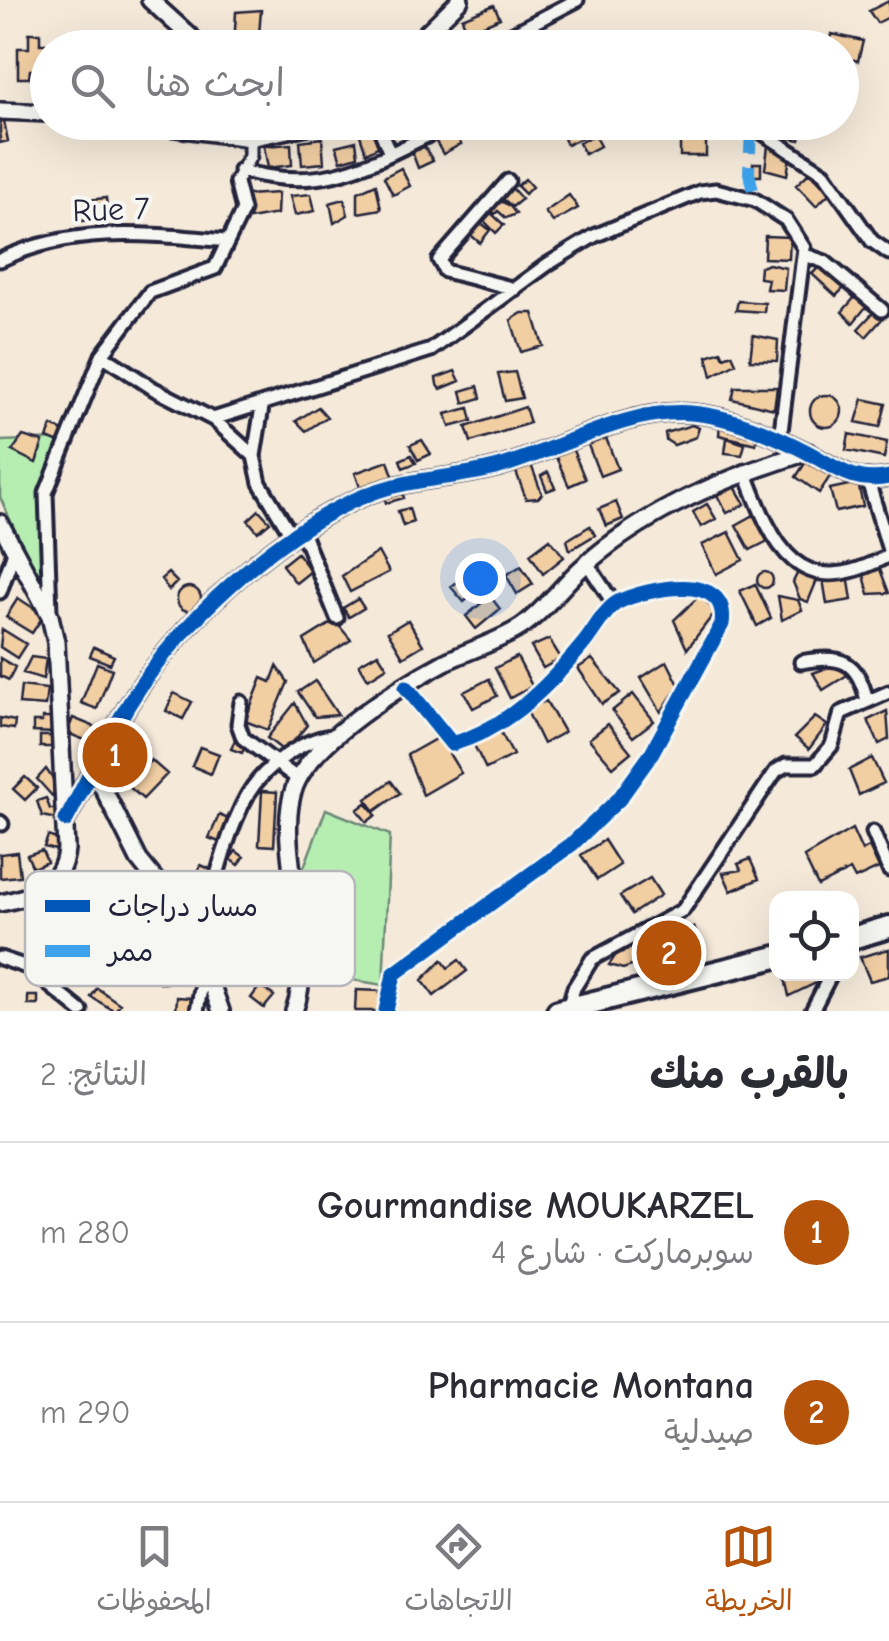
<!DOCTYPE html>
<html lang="ar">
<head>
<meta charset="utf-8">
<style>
	:root { --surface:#fff; --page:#f2f2f3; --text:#2b2b33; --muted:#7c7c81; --line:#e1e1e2; --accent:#b45309 }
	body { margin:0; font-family:"Comic Neue","Playpen Sans Arabic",sans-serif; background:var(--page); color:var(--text); direction:rtl }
	.controls { position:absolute; right:30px; bottom:30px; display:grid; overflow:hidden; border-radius:20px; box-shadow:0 10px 40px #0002 }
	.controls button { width:90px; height:90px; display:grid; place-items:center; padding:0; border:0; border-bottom:2px solid var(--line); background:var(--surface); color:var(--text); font:50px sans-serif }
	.you { position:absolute; left:480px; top:578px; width:35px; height:35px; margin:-25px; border:8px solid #fff; border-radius:50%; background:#1a73e8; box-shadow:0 0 0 15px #1a73e833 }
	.badge { display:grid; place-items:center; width:65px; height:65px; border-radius:50%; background:var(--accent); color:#fff; font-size:32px; font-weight:700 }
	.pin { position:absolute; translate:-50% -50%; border:5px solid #fff; box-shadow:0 2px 10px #0006 }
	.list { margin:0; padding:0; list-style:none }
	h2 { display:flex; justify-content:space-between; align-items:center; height:130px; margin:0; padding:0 40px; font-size:42px }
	h2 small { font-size:32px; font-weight:400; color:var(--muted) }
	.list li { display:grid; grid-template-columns:65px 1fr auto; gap:30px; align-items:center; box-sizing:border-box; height:180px; padding:0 40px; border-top:2px solid var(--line) }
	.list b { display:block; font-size:38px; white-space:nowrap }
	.list p { margin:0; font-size:32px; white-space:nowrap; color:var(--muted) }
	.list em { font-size:32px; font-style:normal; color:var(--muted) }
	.icon { flex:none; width:55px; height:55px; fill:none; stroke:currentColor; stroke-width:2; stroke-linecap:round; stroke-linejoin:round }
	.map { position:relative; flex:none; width:889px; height:1011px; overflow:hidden; direction:ltr }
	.search { position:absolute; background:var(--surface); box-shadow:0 10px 40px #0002; left:30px; right:30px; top:30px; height:110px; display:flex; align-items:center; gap:25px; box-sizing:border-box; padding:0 35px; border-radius:55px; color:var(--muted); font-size:38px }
	.sheet { height:490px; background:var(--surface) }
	nav { display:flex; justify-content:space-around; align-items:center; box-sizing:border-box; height:140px; border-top:2px solid var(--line); background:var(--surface); font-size:28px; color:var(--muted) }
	nav a { display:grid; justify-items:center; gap:5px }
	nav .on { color:var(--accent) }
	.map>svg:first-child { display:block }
	.green { fill:#b6eeb2; stroke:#6c8876; stroke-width:2.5 }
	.building { fill:#f2cfa3; stroke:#22223b; stroke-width:2.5 }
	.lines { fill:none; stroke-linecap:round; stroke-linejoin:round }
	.street-casing { stroke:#22223b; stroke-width:19 }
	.secondary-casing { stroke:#22223b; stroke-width:22 }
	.highway-casing { stroke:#22223b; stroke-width:28 }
	.street { stroke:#f6f6f2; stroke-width:11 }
	.secondary { stroke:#f6f6f2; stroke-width:15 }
	.highway { stroke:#f6f6f2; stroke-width:20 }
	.quiet { stroke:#3ea2ec; stroke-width:12; stroke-dasharray:25 12; stroke-linecap:butt }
	.cycleway-casing { stroke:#f6f6f2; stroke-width:21 }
	.cycleway { stroke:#0057b8; stroke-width:15 }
	.labels { text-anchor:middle; stroke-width:8; stroke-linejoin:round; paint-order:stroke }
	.street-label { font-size:32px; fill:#22223b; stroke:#f6f6f2 }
	.key { fill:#f6f6f2; stroke:#b6b6bb; stroke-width:2.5 }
	.key-label { font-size:28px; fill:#22223b }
</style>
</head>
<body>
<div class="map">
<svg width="889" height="1011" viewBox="0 0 889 1011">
	<rect width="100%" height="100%" fill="#f5eada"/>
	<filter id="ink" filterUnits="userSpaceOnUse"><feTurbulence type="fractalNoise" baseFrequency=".01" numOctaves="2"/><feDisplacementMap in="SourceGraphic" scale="20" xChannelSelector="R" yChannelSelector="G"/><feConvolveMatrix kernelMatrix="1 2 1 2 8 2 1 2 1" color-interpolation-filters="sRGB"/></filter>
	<g filter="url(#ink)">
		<path class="green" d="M63,439l-23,56 4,101 -44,-99v-56z
			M326,809l64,26 -7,150 -73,-12 -9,-98z"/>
		<path class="building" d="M889,1v16l-12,6 -8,-12z
			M494,5l6,13 -33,14 -5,-14z
			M261,10l-3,38h-24l2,-36z
			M29,33h11v11h9l-1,26h-18l-1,8h-11v-30h11z
			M832,34l31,7 -5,20 -16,-4v-9h-13z
			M4,121l4,20 -8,2v-21z
			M584,122h7l5,9 -29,14 -5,-11z
			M772,122h31l-3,18 -30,-6z
			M375,126l8,18 -17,9 -7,-21z
			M453,129l8,15 -18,10 -8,-14z
			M680,131h26v25h-26z
			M594,135l6,11 -15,8 -6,-11z
			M322,138l2,25 -22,2 -2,-24z
			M356,141l2,15 -17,5 -5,-15z
			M291,144l1,21 -24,3 -4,-22z
			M424,146l9,15 -15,7 -6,-16z
			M768,146l17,4 5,7 -3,18 -22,-6z
			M753,163h8v13h-8z
			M401,168l9,18 -17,9 -9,-18z
			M810,172l20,21 -14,13 -20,-21z
			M525,179l7,8 -7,7 -8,-8z
			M376,184l5,25 -23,4v-21z
			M509,185l13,14 -10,8 -13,-12z
			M278,193l-1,21 -27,5 -4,-24z
			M311,194l4,17 -20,4 -5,-19z
			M569,195l9,13 -25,14 -8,-10z
			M106,198l2,20 -27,3 -3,-20z
			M344,199l4,16 -14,8 -4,-20z
			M500,201l9,4 7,9 -10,4 -8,-7 -3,3 -4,-5z
			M490,212l14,13 -8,8 -13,-13z
			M476,219l14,11 -10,13 -14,-12z
			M765,236l25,1 -1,22 -25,-1z
			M823,263l24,22 -11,11 -24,-22z
			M769,264l17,4 -2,22 -18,-1 2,-10 -9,-1 1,-11z
			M855,297l11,10 -13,16 -11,-11z
			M738,301l27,2 -1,9 -28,-2z
			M874,312l8,7 -16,18 -8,-8z
			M522,313h11l10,33 -22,6 -10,-32z
			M753,335l25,5 -1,21 -27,-1z
			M721,351l3,6 8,-3 4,9 -24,13 -5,-20z
			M455,371l5,10 -19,8 -4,-5 -1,-6z
			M515,372l7,26 -17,3 -7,-27z
			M478,386l3,12 -17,5 -3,-12z
			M735,387h42l-3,22 -42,-10z
			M810 411a16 16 0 1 1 32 0a16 16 0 1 1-32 0Z
			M863,399l23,5 -6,23 -24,-5z
			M318,407l9,10 -21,14 -10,-10z
			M525,407l5,16 -59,19 -5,-15z
			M469,408l3,13 -22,6 -4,-13z
			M720,421l39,12 -3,11 -37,-9z
			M692,425l7,3 -3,9 -22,8 -8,-5 -1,-7z
			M52,426l11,5 -4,12 -12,-5z
			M849,434l38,8 -3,16 -38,-8z
			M23,436l20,6 -7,21 -24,-12z
			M606,438l12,31 -18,7 -12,-31z
			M727,438l18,6 -3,11 -17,-2z
			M422,440l9,14 -13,6 -8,-15z
			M572,448l13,31 -16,7 -14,-31z
			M411,455l5,8 -13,5 -3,-8z
			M807,460l24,15 -12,18 -23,-16z
			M388,461l6,17 -33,12 -6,-17z
			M530,462l12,32 -4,4 -12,1 -11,-30z
			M548,472l7,16 -8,3 -6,-15z
			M858,483l5,23 -27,6 -6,-23z
			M734,485l11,19 -18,9 -10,-18z
			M401,489l3,9 -18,5 -2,-8z
			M616,502l7,17 -17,7 -7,-17z
			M707,504l9,15 -15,8 -8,-15z
			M409,508l4,14 -10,4 -5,-15z
			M259,510l11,12 -12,10 -10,-12z
			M754,515l14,26 -18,9 -14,-25z
			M590,526l5,9 -25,15 -3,-10z
			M729,532l14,28 -27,14 -14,-29z
			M550,539l14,18 -21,17 -13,-20z
			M378,552l11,20 -39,20 -8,-16z
			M297,553l14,18 -15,12 -14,-18z
			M878,564l11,29 -20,1 -7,-26z
			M476,566l13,15 -25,21 -13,-15z
			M521,566l12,18 -16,10 -11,-19z
			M799,570l16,3 2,7 -9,22 -8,-3 -7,-17z
			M757 580a8 8 0 1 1 16 0a8 8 0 1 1-16 0Z
			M168,573l9,9 -8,8 -8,-11z
			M848,575l4,25 -25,4 -4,-25z
			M755,584l16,34 -14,8 -17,-35z
			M177 599a12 12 0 1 1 24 0a12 12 0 1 1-24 0Z
			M700,595l15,17 -28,37 -13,-29z
			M490,596l10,13 -24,20 -10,-13z
			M778,596l20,4 4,10 -20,10z
			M18,598l26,17 -12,18 -26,-16z
			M358,599l6,9 -15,9 -6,-9z
			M408,620l15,25 -20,12 -15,-25z
			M335,621l16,19 -37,23 -10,-23z
			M2,629l24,15 -9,14 -17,-11z
			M549,639l12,19 -18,10 -12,-21z
			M94,647l20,9 -4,8 -20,-8z
			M378,653l9,14 -19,12 -9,-15z
			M31,657l15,2 -3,20 -20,-6z
			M517,657l15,29 -22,12 -15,-30z
			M0,658l15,9 -6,13 -9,-4z
			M592,659l28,34 -18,11 -24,-36z
			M667,661l12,24 -18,27 -20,-34z
			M97,663l15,6 -15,40 -16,-6z
			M277,666l11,16 -20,48 -23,-9 17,-43 9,4z
			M832,666l17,8 -26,16 -10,-17z
			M489,679l8,17 -24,12 -9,-16z
			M315,681l23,34 -23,2 -17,-25z
			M21,686l26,3 -2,17 -26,-2z
			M174,693l18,9 -9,17 -17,-8z
			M633,694l21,27 -21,16 -21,-26z
			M546,701l18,31 -21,12 -17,-35z
			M295,703l12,22 -22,27 -18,-14z
			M887,711l2,28 -10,5 -11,-24z
			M815,717l12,8 -18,24 -14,-12z
			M0,718l15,3 -1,8 -14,-2z
			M42,718h14l-1,15 -22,-1v-10h9z
			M73,718l32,13 -11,26 -9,-3 5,-12 -23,-9z
			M608,724l23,28 -18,15 -24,-28z
			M122,729l19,5 -10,35 -19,-6z
			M500,731l13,24 -27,14 -12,-24z
			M237,735l10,7 -5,11 -11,-4z
			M40,736h15l1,11h-16z
			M439,737l22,36 -38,22 -16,-40z
			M200,747l19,7 -8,20 -19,-8z
			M872,758l12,25 -25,12 -10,-25z
			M151,760l16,14 -24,25 -16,-14z
			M46,769l9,13 -2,15 -16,-18z
			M25,777l12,11 -12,12 -12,-11z
			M391,781l9,12 -25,18 -9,-12z
			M262,791l15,1 -3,54 -15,-1z
			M46,798l4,11h7l4,11 -19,-4 -5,-15z
			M366,803l10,12 -9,7 -10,-12z
			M219,815l14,6 -9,23 -15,-6z
			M852,829l10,22 7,-4 10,21 -24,11 -5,-9 -32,16 -14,-29z
			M48,836l11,4 -4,10 -11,-3z
			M604,840l16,25 -23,15 -16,-25z
			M42,850l5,12 -14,6 -6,-13z
			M236,851l8,6 -5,8 -9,-6z
			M17,852l3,24 -20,2v-24z
			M750,859l9,20 -28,12 -8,-18 18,-3 -3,-6z
			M201,865l11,5 -4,12 -12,-5z
			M650,878l11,17 -29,19 -12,-18z
			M694,927l6,18 -34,12 -7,-18z
			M646,943l6,16 -29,10 -14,-4 8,-12z
			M889,949v27l-19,5 -10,-24z
			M442,960l6,8 11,-8 8,11 -33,25 -12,-16z
			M784,974h37l1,6 -33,16z
			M260,986l14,10 -10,12 -13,-10z
			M97,988l23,16 -5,7 -24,-14z
			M356,990l24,1 -2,20h-23z
			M28,996h10v9h-10z
			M177,997l15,1 -1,13h-15z"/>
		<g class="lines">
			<defs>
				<path id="street" d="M485,48l92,-48
					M377,122l13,32
					M746,122l78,51 48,68 17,12
					M240,170c90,27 137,-12 216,-48
					M508,181l-69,79 6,11 70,18
					M805,255l20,7 57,48
					M0,260c74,-35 148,-26 227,-19
					M102,355l52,34 59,30 41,37 6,27 32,53
					M213,419l218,-69 117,-86 46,-28 106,-44 16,-2 39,10 31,20 18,28 -24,191
					M254,456l8,-49
					M745,471c28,75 53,135 144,84
					M868,481l21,69
					M301,529l36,89
					M587,563l27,41
					M0,592l15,-43
					M50,612l-4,-119 56,-138 48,-63 65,-24 28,-58 -7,-28 14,-26v-18
					M801,662c41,-8 57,-1 66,39
					M241,702l-3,22 5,14 55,41
					M0,822l2,2
					M873,832l16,38
					M201,936c12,-45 24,-101 47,-142 16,-27 59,-59 89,-58
					M0,958l27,9 54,44
					M163,975l2,-80
					M568,1008l6,-20 18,-29 91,-49 93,-139 10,-6h29l17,-20 9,-32 48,-21
					M197,1011l8,-45
					M386,1011l8,-37 178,-130 47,-45 31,-43 72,-132c8,-54 -75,-36 -104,-22 -13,7 -24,29 -34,41 -36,44 -77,85 -132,101l-46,-57
					M812,1011l19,-37"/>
				<path id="secondary" d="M150,0l53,48
					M411,48l49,-48
					M0,111l48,2
					M133,122l117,16 76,-16
					M0,523l50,93 6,26 10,207c-3,37 -34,48 -66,54
					M95,772l44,88 62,76 4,30 16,45
					M66,820c25,-46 48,-96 78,-139 51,-72 143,-155 225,-187 43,-17 90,-15 133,-28 60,-18 126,-58 189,-53 38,3 81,21 114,38 29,15 50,34 84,26
					M294,1011c25,-64 -22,-168 1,-225 18,-46 107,-101 150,-124 24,-12 53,-20 76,-35 25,-17 42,-44 65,-63 62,-55 144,-88 222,-112"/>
				<path id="highway" d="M852,938l37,-11
					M558,1011l218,-54"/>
			</defs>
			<use href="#street" class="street-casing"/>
			<use href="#secondary" class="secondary-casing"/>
			<use href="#highway" class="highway-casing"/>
			<use href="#street" class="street"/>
			<use href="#secondary" class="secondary"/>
			<use href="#highway" class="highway"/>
			<path class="quiet" d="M751,128l-2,45 6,27"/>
			<defs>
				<path id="cycleway" d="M66,820c25,-46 48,-96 78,-139 51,-72 143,-155 225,-187 43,-17 90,-15 133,-28 60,-18 126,-58 189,-53 38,3 81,21 114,38 29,15 50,34 84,26
					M386,1011l8,-37 178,-130 47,-45 31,-43 72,-132c8,-54 -75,-36 -104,-22 -13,7 -24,29 -34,41 -36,44 -77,85 -132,101l-46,-57"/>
			</defs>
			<use href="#cycleway" class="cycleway-casing"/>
			<use href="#cycleway" class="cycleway"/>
		</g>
	</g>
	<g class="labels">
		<g class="street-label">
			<text transform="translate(111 209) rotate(-2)" y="11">Rue 7</text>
		</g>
	</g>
	<rect x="25" y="871" width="330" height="115" rx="15" class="key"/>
	<rect x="45" y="900" width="45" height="12" fill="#0057b8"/>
	<rect x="45" y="945" width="45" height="12" fill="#3ea2ec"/>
	<g class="key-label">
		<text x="108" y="916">مسار دراجات</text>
		<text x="108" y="961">ممر</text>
	</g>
</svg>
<div class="controls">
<button><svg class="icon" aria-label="locate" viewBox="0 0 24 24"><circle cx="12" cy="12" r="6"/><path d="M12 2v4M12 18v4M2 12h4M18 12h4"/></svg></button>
</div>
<div class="you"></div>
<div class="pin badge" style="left:115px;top:755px">1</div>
<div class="pin badge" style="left:669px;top:953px">2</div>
<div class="search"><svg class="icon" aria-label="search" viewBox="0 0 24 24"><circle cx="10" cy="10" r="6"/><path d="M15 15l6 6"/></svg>ابحث هنا</div>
</div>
<section class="sheet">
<h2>بالقرب منك<small>النتائج: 2</small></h2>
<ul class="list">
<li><span class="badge">1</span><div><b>Gourmandise MOUKARZEL</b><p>سوبرماركت · شارع 4</p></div><em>280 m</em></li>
<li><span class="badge">2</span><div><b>Pharmacie Montana</b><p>صيدلية</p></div><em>290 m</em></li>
</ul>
</section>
<nav>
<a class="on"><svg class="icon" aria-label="map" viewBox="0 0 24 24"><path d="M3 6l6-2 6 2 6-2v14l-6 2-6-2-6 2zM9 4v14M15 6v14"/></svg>الخريطة</a>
<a><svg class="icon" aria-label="directions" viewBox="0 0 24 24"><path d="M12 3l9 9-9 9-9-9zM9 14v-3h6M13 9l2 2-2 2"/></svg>الاتجاهات</a>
<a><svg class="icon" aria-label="saved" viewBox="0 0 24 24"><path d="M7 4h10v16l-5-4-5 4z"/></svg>المحفوظات</a>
</nav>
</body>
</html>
